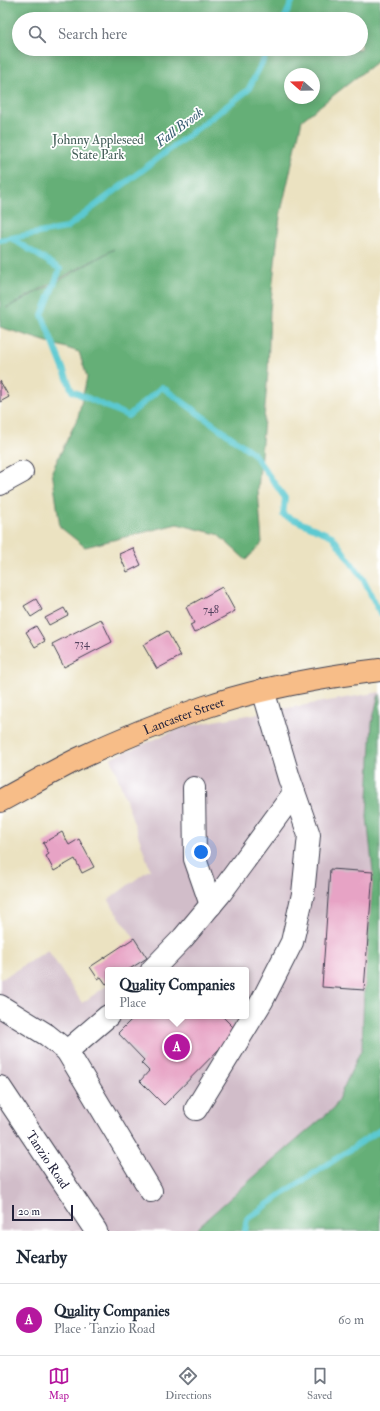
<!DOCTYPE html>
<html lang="en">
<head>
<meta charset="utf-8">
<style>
	:root { --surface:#fff; --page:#f2f2f3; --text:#1f2937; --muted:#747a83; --line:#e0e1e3; --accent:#b5179e }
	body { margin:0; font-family:"IM FELL Double Pica",serif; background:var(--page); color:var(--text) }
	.compass { position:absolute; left:284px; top:68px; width:36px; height:36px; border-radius:50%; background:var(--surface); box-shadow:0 2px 10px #0003; rotate:290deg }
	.scale { position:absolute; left:12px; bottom:10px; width:61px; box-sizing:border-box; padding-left:4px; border:2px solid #22223b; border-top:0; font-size:11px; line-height:14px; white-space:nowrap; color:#22223b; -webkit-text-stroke:3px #fff; paint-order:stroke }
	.you { position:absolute; left:201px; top:852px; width:14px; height:14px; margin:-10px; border:3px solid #fff; border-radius:50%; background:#1a73e8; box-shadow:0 0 0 6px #1a73e833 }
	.badge { display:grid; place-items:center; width:26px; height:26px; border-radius:50%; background:var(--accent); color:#fff; font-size:13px; font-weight:700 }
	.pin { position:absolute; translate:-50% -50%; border:2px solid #fff; box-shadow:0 1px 4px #0006 }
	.popup { position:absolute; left:105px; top:967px; width:144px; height:52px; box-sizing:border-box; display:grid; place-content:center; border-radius:4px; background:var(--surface); filter:drop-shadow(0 1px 3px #0005); font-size:13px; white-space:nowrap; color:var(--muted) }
	.popup b { font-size:15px; color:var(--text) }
	.popup::after { content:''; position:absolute; left:50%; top:100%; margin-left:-8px; border:8px solid transparent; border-top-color:var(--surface) }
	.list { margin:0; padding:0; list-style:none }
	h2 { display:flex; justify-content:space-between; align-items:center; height:52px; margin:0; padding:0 16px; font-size:17px }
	h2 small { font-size:13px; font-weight:400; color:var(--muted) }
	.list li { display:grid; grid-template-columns:26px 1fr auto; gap:12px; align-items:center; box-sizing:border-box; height:72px; padding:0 16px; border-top:1px solid var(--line) }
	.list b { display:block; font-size:15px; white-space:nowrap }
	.list p { margin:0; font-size:13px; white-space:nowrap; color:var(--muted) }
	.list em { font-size:13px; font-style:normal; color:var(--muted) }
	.icon { flex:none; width:22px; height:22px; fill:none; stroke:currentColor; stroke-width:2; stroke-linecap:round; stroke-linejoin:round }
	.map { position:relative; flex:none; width:380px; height:1231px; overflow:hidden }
	.search { position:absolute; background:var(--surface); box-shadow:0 2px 10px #0003; left:12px; right:12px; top:12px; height:44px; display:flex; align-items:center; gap:10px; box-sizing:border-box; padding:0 14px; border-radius:22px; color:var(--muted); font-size:15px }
	.sheet { height:124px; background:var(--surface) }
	nav { display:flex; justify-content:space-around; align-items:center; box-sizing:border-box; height:56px; border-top:1px solid var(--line); background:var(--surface); font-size:11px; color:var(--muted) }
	nav a { display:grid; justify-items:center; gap:2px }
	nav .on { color:var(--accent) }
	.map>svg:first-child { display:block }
	.industrial { fill:#d1bdc9 }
	.forest { fill:#65af77; stroke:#446859; fill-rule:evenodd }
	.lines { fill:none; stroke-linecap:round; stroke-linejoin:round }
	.stream { stroke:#5cc9d1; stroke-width:6 }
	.building { fill:#e7a3c5 }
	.minor-casing { stroke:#403f4f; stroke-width:24 }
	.major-casing { stroke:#403f4f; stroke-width:24 }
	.minor { stroke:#fff; stroke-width:22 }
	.major { stroke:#f7bd88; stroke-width:22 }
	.labels { text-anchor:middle; stroke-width:3.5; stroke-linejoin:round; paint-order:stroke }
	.number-label { font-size:11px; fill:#53425e }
	.park-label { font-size:13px; fill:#425d57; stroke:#fff }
	.street-label { font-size:13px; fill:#22223b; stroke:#fff }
	.water-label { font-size:14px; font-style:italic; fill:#365c70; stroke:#fff }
</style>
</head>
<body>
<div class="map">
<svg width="380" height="1231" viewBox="0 0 380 1231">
	<rect width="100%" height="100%" fill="#fff"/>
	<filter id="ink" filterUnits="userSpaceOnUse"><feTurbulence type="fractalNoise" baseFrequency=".025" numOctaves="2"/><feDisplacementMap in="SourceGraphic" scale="8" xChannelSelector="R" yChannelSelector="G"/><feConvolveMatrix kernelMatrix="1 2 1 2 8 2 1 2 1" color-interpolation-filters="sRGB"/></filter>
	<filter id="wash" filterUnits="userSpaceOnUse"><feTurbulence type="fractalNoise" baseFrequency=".012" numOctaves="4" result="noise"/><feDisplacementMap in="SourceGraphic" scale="16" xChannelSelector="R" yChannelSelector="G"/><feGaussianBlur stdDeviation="0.9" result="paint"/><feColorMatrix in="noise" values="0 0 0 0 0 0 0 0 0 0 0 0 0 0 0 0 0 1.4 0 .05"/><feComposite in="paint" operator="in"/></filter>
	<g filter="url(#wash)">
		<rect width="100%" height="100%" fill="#ebe2c1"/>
		<path class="industrial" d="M380,692l-8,31 -5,94 6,55 -9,118 -2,58 -28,60 -79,68 -56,50 -3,5h-196v-253l5,-1 43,-27 34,53 26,-18v31h138v-46h-117l18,-13 -39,-57 42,-31 -39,-111 70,-30 38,-8z"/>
		<path class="forest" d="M0,0h380v59l-78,61 -22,96 -10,94 -2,62 -10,118 4,53 -16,17 -29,-26 -40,-10 -92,23 -25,-20 -8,-56 26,-54 9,-40 -8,-25 -79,-25zM19,19h342v30h-342zM290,74h24v24h-24zM114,249l-59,34 -49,25z
			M380,694v537h-184l3,-5 56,-50 79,-68 28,-60 2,-58 9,-118 -6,-55 5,-94 6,-26z"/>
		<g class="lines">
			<path class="stream" d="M284,19l9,-19
				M11,238l49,31 -18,46 30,76 56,25 34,-29 91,66 32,45 -2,17 49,21 31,43 17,34
				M0,240l66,-12 182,-138 21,-41
				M245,1231l2,-12 37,-26 96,-63"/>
		</g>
		<g id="blocks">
			<path class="building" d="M0,381l9,16 -9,5z
				M133,548l8,17 -14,7 -8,-18z
				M222,587l13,24 -41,22 -4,-8 4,-2 -8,-16z
				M36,599l6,11 -11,7 -7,-11z
				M64,608l4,7 -19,10 -4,-7z
				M101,619l11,23 -48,25 -12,-23z
				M36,626l9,15 -10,6 -9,-15z
				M167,631l14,25 -24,13 -14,-24z
				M62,832l7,13 10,-6 15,28 -12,6 -7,-14 -21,12 -8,-15 3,-2 -6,-11z
				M330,869l43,3 -9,118 -42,-3z
				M134,938l13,20 -19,12h-20v13l-2,1 -5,-7 -3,2 -8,-12z
				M135,1016h87l15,15 -73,74 -24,-24 9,-10 -8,-8 3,-3 -26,-27z"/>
		</g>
	</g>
	<g filter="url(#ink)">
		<use href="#blocks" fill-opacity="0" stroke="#403f4f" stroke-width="1"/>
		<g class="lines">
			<defs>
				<g id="minor">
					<path d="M0,484l22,-12"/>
					<path d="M194,788l1,71 16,46"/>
					<path d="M152,970l31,-32 37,-44 74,-101"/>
					<path d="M0,1006l47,29 20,16 84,140"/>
					<path d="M67,1051l41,-35"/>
					<path id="s1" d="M0,1087l96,144"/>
					<path d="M196,1109l66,-108 30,-59 11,-48 6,-59 -20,-57 -26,-88"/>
				</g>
				<g id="major">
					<path id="s2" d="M0,801c26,-14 52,-29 78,-42 40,-19 84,-37 127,-52 56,-19 116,-30 175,-37"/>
				</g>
			</defs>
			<use href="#minor" class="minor-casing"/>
			<use href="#major" class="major-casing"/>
			<use href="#minor" class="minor"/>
			<use href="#major" class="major"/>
		</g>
	</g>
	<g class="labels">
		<g class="number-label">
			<text x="211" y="613">748</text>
			<text x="82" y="647">734</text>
		</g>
		<g class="park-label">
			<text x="98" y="144">Johnny Appleseed<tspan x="98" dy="15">State Park</tspan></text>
		</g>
		<g class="street-label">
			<text dy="5" stroke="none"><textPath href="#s2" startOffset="203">Lancaster Street</textPath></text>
			<text dy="5" stroke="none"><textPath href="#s1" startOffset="87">Tanzio Road</textPath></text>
		</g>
		<g class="water-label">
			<text transform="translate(179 127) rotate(-37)" y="5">Fall Brook</text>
		</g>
	</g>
</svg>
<svg class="compass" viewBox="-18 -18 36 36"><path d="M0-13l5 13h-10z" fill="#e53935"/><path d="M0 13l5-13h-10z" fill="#747a83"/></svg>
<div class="scale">20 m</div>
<div class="you"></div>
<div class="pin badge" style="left:177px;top:1047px">A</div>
<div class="popup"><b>Quality Companies</b>Place</div>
<div class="search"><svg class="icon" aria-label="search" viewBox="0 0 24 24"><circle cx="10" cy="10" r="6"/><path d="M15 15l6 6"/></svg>Search here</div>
</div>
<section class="sheet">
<h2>Nearby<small></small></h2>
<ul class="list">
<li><span class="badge">A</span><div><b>Quality Companies</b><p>Place · Tanzio Road</p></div><em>60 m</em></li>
</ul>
</section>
<nav>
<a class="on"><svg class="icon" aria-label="map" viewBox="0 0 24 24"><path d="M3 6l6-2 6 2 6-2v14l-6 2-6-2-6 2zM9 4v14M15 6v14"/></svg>Map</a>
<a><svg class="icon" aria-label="directions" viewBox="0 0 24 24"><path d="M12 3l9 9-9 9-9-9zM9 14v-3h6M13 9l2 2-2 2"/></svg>Directions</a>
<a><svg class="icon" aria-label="saved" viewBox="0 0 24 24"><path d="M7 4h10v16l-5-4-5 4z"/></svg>Saved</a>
</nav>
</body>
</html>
